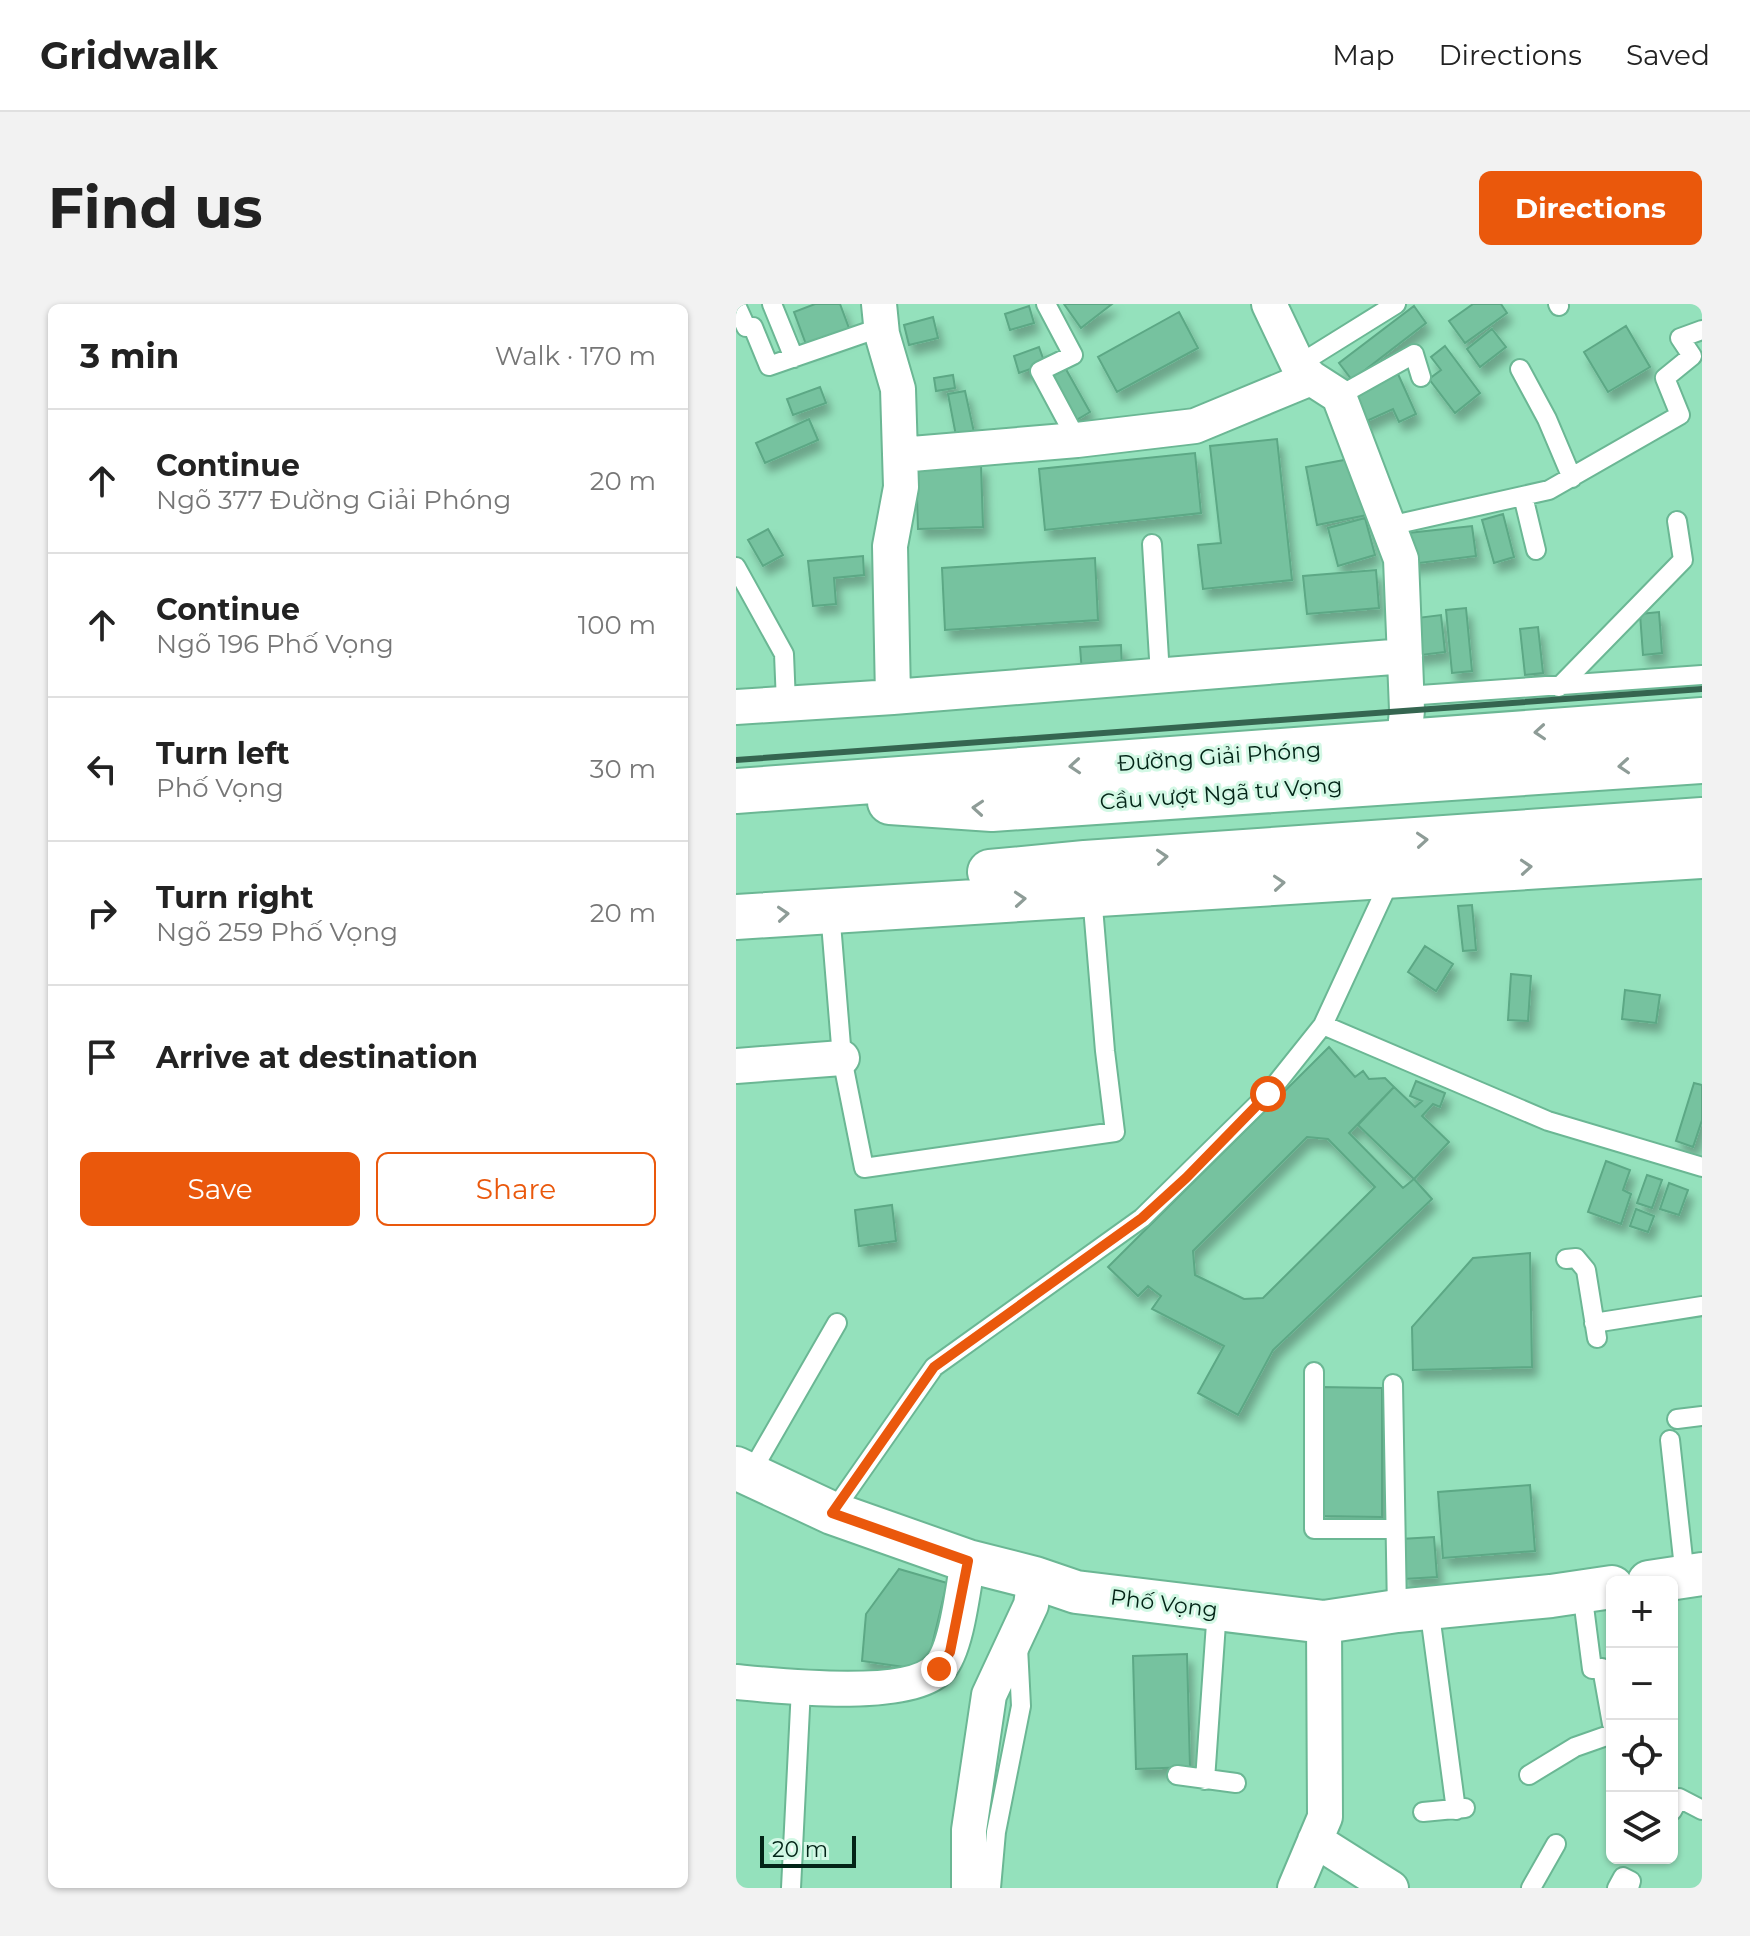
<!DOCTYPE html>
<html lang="en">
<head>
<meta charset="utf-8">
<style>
	:root { --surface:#fff; --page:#f2f2f2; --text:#222; --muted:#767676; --line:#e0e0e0; --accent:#ea580c }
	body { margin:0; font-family:Montserrat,sans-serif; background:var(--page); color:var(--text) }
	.controls { position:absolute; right:24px; bottom:24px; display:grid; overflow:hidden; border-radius:12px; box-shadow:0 2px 6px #0004 }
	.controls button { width:72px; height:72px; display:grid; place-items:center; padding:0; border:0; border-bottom:2px solid var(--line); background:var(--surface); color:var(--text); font:40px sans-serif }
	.scale { position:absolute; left:24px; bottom:20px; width:96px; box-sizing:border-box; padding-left:8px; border:4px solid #032417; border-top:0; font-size:22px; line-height:28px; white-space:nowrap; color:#032417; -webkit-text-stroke:6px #d3f8e5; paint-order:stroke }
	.stop { position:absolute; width:24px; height:24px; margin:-18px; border:6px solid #ea580c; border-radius:50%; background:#fff }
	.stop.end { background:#ea580c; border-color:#fff; box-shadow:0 2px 8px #0008 }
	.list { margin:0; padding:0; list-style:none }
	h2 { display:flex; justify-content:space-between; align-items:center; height:104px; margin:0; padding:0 32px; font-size:34px }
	h2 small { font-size:26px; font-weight:400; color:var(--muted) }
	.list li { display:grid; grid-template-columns:52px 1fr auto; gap:24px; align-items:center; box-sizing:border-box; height:144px; padding:0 32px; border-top:2px solid var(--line) }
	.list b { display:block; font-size:30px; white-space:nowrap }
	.list p { margin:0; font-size:26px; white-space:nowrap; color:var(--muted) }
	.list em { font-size:26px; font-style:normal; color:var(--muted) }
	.actions { display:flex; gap:16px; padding:24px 32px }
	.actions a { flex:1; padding:18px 0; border:2px solid var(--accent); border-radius:12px; text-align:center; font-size:28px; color:var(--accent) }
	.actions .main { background:var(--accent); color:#fff }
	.icon { flex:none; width:44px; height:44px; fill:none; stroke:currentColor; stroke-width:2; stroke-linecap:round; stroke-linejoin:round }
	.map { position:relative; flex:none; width:966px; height:1584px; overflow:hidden; border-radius:12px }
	header { display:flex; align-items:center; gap:48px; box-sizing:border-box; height:112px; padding:0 40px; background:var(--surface); border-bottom:2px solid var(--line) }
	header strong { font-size:38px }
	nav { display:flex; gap:44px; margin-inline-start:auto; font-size:28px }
	.intro { display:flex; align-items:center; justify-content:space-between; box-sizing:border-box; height:192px; padding:0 48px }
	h1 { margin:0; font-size:56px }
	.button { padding:20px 36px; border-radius:12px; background:var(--accent); color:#fff; font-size:28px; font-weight:700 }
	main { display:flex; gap:48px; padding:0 48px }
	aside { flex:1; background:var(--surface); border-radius:12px; box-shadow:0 2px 6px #0004 }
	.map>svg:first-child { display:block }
	.building { fill:#76c29f; stroke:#5ca885; stroke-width:2; fill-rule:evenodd; filter:url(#shadow) }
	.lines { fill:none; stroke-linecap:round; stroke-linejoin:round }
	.service-casing { stroke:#6bb794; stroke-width:22 }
	.minor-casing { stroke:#6bb794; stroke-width:38 }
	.tertiary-casing { stroke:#6bb794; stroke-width:46 }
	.primary-casing { stroke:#6bb794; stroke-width:48 }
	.service { stroke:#fff; stroke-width:18 }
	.minor { stroke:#fff; stroke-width:34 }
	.tertiary { stroke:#fff; stroke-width:42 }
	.primary { stroke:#fff; stroke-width:44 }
	.rail { stroke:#356550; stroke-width:6 }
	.oneway { stroke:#8e9c97 }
	.route { stroke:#ea580c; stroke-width:10 }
	.labels { text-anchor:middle; stroke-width:6; stroke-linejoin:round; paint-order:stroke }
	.street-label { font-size:22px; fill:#032417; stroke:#d3f8e5 }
</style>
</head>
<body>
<header>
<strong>Gridwalk</strong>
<nav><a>Map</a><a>Directions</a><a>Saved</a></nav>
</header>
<div class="intro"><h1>Find us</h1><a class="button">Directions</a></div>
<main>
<aside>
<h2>3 min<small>Walk · 170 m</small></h2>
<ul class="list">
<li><svg class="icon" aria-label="ahead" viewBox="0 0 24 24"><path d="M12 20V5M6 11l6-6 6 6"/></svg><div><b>Continue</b><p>Ngõ 377 Đường Giải Phóng</p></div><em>20 m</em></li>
<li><svg class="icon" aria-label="ahead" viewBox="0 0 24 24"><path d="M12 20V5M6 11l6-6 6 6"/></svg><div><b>Continue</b><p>Ngõ 196 Phố Vọng</p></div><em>100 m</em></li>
<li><svg class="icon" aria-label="left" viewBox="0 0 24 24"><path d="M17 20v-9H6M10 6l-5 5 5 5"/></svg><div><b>Turn left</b><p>Phố Vọng</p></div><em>30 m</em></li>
<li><svg class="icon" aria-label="right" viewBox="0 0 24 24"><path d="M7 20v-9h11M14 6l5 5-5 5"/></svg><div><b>Turn right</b><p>Ngõ 259 Phố Vọng</p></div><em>20 m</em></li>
<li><svg class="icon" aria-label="arrive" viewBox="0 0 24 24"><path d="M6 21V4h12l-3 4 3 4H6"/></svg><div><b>Arrive at destination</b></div></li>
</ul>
<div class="actions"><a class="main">Save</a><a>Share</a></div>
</aside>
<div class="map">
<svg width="966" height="1584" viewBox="0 0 966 1584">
	<defs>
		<filter id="shadow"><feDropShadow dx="5" dy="9" stdDeviation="4" flood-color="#0004"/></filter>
	</defs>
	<rect width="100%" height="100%" fill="#94e1bc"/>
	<path class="building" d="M79,0h25l10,27 -43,16 -13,-35z
		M328,0h48l-31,24z
		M737,0h28l6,9 -42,30 -16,-22z
		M293,2l5,17 -24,7 -5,-16z
		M678,2l12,17 -74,57 -13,-17z
		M443,8l19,36 -81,44 -19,-35z
		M197,13l5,21 -29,7 -5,-20z
		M890,22l24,41 -42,25 -24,-40z
		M756,25l14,18 -26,20 -13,-18z
		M709,42l35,47 -25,20 -26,-34 12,-9 -10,-13z
		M303,43l6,17 -26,9 -5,-17z
		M327,60l27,48 -17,10 -27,-49z
		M662,70l18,40 -17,8 -6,-13 -33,15 -13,-26z
		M217,71l2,13 -19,3 -2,-13z
		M84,83l6,16 -33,12 -6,-16z
		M229,87l10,46 -18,4 -9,-47z
		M73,115l9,21 -53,23 -9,-20z
		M541,135l15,141 -89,9 -5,-44 23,-2 -11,-97z
		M459,149l6,60 -156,17 -6,-61z
		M619,154l12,57 -50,10 -11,-58z
		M245,160l2,63 -65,2 -2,-63z
		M767,210l11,43 -20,6 -12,-43z
		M629,214l10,37 -37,11 -10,-38z
		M736,222l4,30 -73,9 -4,-31z
		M32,225l15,26 -20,11 -15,-26z
		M127,252l1,19 -30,3 2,26 -23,2 -5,-45z
		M359,254l3,62 -153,10 -3,-62z
		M640,266l3,38 -72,6 -4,-38z
		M730,304l6,63 -20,2 -6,-63z
		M923,308l3,41 -19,2 -3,-41z
		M705,311l4,37 -32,4 -4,-37z
		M802,323l5,46 -18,2 -5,-46z
		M385,341l1,25 -40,2 -2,-25z
		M736,601l4,45 -13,1 -5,-45z
		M689,642l28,18 -17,27 -28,-19z
		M775,670l20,2 -3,45 -20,-1z
		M889,686l35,5 -4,28 -34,-4z
		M593,743l26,30 8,-6 6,8 16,-1 9,9 -45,46 54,55 11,-9 18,20 -159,151 -35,65 -40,-22 26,-47 -72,-37 9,-13 -13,-10 -10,10 -30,-29zM571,833l21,2 47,48 -112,111 -19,1 -49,-24 -2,-24z
		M680,777l29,12 -5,14 -7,-3 -11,12 27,26 -35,37 -56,-54 36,-38 21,20 7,-6 -12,-5z
		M958,779l8,2v35l-9,27 -17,-6z
		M870,857l24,9 -7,20 8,4 -10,30 -33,-12z
		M911,871l15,5 -10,28 -15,-5z
		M933,879l19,7 -9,25 -19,-6z
		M156,901l4,36 -37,5 -4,-36z
		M900,905l18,7 -6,16 -18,-6z
		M794,949l2,114 -119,3 -1,-43 61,-69z
		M584,1083l62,1v129l-62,-1z
		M794,1181l5,66 -92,7 -5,-66z
		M698,1233l3,40 -33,2 -3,-40z
		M163,1265l48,14 -18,75 -18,10 -49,-7 4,-47z
		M451,1350l3,113 -54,2 -3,-113z"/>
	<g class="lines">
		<defs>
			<path id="service" d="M36,0l22,54
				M310,0l27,51 -33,16 37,69
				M822,0l1,2
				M0,1l10,22h7l16,39 113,-39
				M562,61l98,-61
				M784,65l27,50 25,59
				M603,92l75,-42 7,23
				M787,192l13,54
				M653,222l160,-36 131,-75 -15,-37 27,-22 -12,-18 22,-8
				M416,240l8,131
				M0,263l48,87 2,49
				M823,383l124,-127 -6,-39
				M670,392l296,-21
				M94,607l12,147 22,110 251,-36 -10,-81 -13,-156
				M587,721l225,96 154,46
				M830,955l10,-1 10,12 11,68
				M858,1019l108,-17
				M578,1068v157h80
				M657,1080l4,227
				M941,1115l25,-3
				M934,1136l15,137
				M14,1170l87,-151
				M96,1209l102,-146 208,-149 126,-124 55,-69 68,-147
				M846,1287l10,78 10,-1 10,56
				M693,1303l27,203
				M441,1471l59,8
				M793,1471l46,-28 37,-13
				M469,1476l12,-171
				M936,1507l7,-13 23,12
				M687,1508l42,-4
				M55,1584l10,-200
				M255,1584l5,-56 25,-126 -3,-59
				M795,1584l25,-44
				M881,1584l6,-11 8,4 -2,7"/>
			<path id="minor" d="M143,0l3,30 16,55 3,98 -11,59 3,151
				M533,0l29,61 13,13 28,18 62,163 6,151 -3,32
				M164,151l177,-15 118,-14 116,-48
				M0,403l157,-10 512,-41
				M0,762l106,-8
				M0,1378c42,4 176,19 204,-15 17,-19 23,-80 28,-106
				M579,1536l76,48
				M233,1584v-58l20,-135 42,-90 4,-27
				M559,1584l30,-71 -1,-195"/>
			<path id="tertiary" d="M0,1164l96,45 136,48 67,17 41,14 248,30 73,-11 154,-15 61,-9
				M913,1278l53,-8"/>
			<path id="primary" d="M0,487l966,-71
				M154,498l102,7 710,-48
				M254,568l95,-9 617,-43
				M0,613l966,-61"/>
		</defs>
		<use href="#service" class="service-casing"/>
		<use href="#minor" class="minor-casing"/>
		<use href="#tertiary" class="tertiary-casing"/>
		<use href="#primary" class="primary-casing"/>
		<use href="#service" class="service"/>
		<use href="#minor" class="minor"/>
		<use href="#tertiary" class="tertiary"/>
		<use href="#primary" class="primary"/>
		<path class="rail" d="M0,456l966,-71"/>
	</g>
	<defs><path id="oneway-chevron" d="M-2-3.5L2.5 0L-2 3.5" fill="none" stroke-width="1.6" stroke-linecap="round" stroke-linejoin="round" transform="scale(2)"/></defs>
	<g class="oneway">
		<use href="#oneway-chevron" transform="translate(804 428) rotate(176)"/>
		<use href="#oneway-chevron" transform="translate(339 462) rotate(176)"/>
		<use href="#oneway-chevron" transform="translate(888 462) rotate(176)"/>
		<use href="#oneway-chevron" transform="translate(242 504) rotate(-176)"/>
		<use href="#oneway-chevron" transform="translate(686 536) rotate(-4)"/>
		<use href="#oneway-chevron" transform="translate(426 553) rotate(-4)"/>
		<use href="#oneway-chevron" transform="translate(790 563) rotate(-4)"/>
		<use href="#oneway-chevron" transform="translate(543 579) rotate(-4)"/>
		<use href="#oneway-chevron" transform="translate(284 595) rotate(-4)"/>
		<use href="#oneway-chevron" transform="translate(47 610) rotate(-4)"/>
	</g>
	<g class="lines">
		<path class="route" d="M203,1365l11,-17 18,-91 -136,-48 102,-146 208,-149 44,-40 82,-84"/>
	</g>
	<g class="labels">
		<g class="street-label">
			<text transform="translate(483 452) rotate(-4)" y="8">Đường Giải Phóng</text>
			<text transform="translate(485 489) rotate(-4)" y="8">Cầu vượt Ngã tư Vọng</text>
			<text transform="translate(428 1299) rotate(7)" y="8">Phố Vọng</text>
		</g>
	</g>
</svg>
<div class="controls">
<button>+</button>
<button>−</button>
<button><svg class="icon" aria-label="locate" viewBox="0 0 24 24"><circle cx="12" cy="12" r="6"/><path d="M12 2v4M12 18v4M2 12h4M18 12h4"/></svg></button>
<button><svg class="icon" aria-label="layers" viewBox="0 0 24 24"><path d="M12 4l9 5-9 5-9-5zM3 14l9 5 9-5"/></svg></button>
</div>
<div class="scale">20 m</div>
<div class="stop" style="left:532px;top:790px"></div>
<div class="stop end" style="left:203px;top:1365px"></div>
</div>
</main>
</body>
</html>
